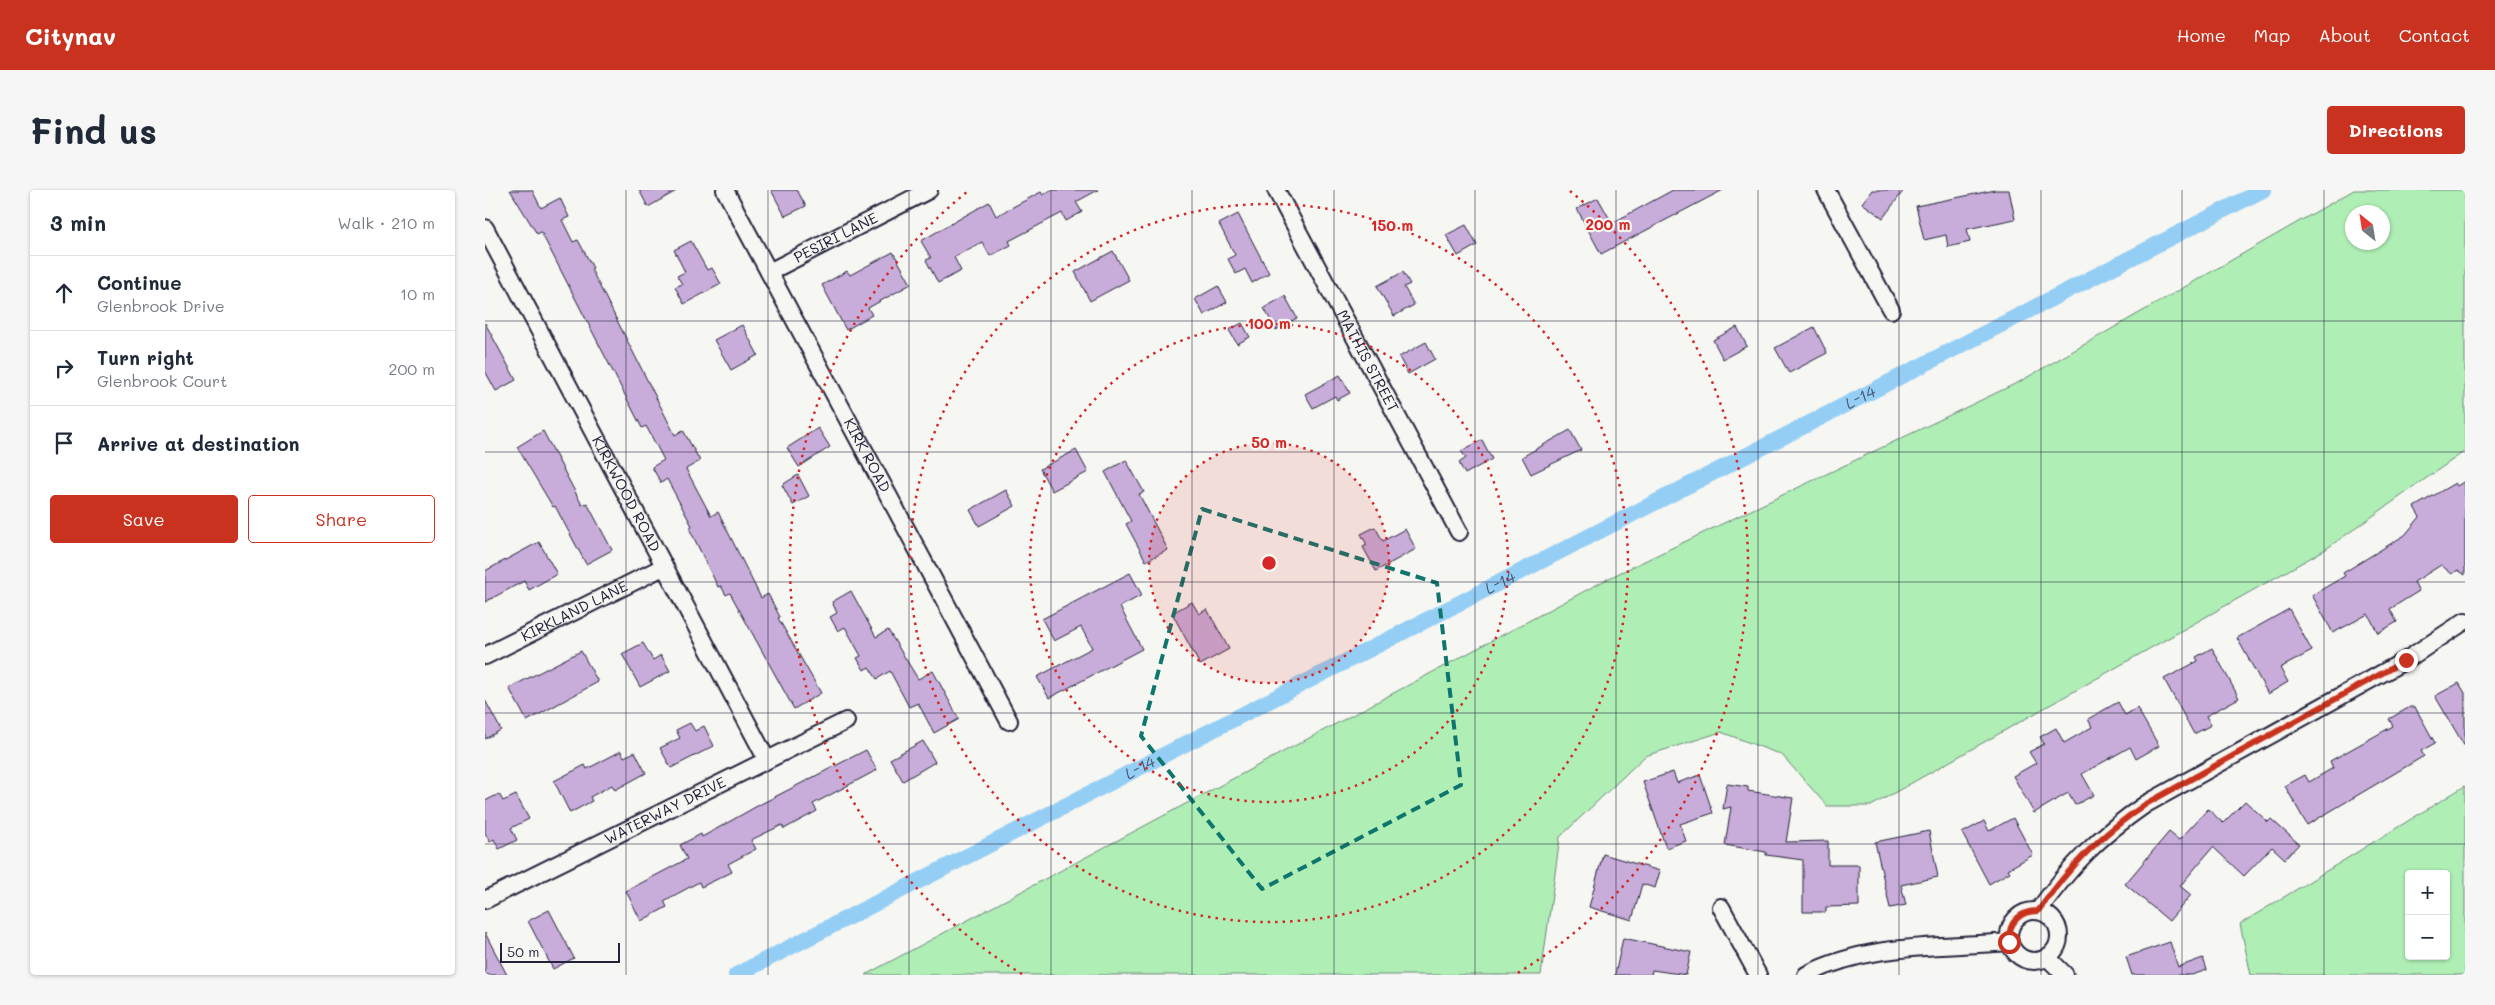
<!DOCTYPE html>
<html lang="en">
<head>
<meta charset="utf-8">
<style>
	:root { --surface:#fff; --page:#f6f6f7; --text:#1f2937; --muted:#747a83; --line:#e0e1e3; --accent:#c8321e }
	body { margin:0; font-family:Mali,sans-serif; background:var(--page); color:var(--text) }
	.controls { position:absolute; right:15px; bottom:15px; display:grid; overflow:hidden; border-radius:5px; box-shadow:0 1px 4px #0004 }
	.controls button { width:45px; height:45px; display:grid; place-items:center; padding:0; border:0; border-bottom:1px solid var(--line); background:var(--surface); color:var(--text); font:25px sans-serif }
	.compass { position:absolute; left:1860px; top:15px; width:45px; height:45px; border-radius:50%; background:var(--surface); box-shadow:0 1px 4px #0004; rotate:330deg }
	.scale { position:absolute; left:15px; bottom:12px; width:120px; box-sizing:border-box; padding-left:5px; border:2px solid #22223b; border-top:0; font-size:14px; line-height:18px; white-space:nowrap; color:#22223b; -webkit-text-stroke:4px #f6f6f2; paint-order:stroke }
	.stop { position:absolute; width:15px; height:15px; margin:-11px; border:4px solid #c8321e; border-radius:50%; background:#fff }
	.stop.end { background:#c8321e; border-color:#fff; box-shadow:0 1px 5px #0008 }
	.list { margin:0; padding:0; list-style:none }
	h2 { display:flex; justify-content:space-between; align-items:center; height:65px; margin:0; padding:0 20px; font-size:21px }
	h2 small { font-size:16px; font-weight:400; color:var(--muted) }
	.list li { display:grid; grid-template-columns:32px 1fr auto; gap:15px; align-items:center; box-sizing:border-box; height:75px; padding:0 20px; border-top:1px solid var(--line) }
	.list b { display:block; font-size:19px; white-space:nowrap }
	.list p { margin:0; font-size:16px; white-space:nowrap; color:var(--muted) }
	.list em { font-size:16px; font-style:normal; color:var(--muted) }
	.actions { display:flex; gap:10px; padding:15px 20px }
	.actions a { flex:1; padding:11px 0; border:1px solid var(--accent); border-radius:5px; text-align:center; font-size:18px; color:var(--accent) }
	.actions .main { background:var(--accent); color:#fff }
	.icon { flex:none; width:28px; height:28px; fill:none; stroke:currentColor; stroke-width:2; stroke-linecap:round; stroke-linejoin:round }
	.map { position:relative; flex:none; width:1980px; height:785px; overflow:hidden; border-radius:5px }
	header { display:flex; align-items:center; gap:30px; box-sizing:border-box; height:70px; padding:0 25px; background:var(--accent); color:#fff }
	header strong { font-size:24px }
	nav { display:flex; gap:28px; margin-inline-start:auto; font-size:18px }
	.intro { display:flex; align-items:center; justify-content:space-between; box-sizing:border-box; height:120px; padding:0 30px }
	h1 { margin:0; font-size:35px }
	.button { padding:12px 22px; border-radius:5px; background:var(--accent); color:#fff; font-size:18px; font-weight:700 }
	main { display:flex; gap:30px; padding:0 30px }
	aside { flex:1; background:var(--surface); border-radius:5px; box-shadow:0 1px 4px #0004 }
	.map>svg:first-child { display:block }
	.green { fill:#afeeb5; stroke:#688878; fill-rule:evenodd }
	.lines { fill:none; stroke-linecap:round; stroke-linejoin:round }
	.canal { stroke:#95cef4; stroke-width:16 }
	.building { fill:#c8acd9; stroke:#22223b }
	.minor-casing { stroke:#22223b; stroke-width:20 }
	.minor { stroke:#f6f6f2; stroke-width:16 }
	.route { stroke:#c8321e; stroke-width:6 }
	.marked { fill:none; stroke:#0f766e; stroke-width:4; stroke-dasharray:10 6; stroke-linejoin:round }
	.grid { fill:none; stroke:#22223b; stroke-width:1; stroke-opacity:0.55 }
	.ring { fill:none; stroke:#d62828; stroke-width:2.5; stroke-dasharray:2.5 5 }
	.labels { text-anchor:middle; stroke-width:4.5; stroke-linejoin:round; paint-order:stroke }
	.street-label { font-size:15px; fill:#22223b; stroke:#f6f6f2 }
	.water-label { font-size:16px; font-style:italic; fill:#445672; stroke:#f6f6f2 }
	.centre { fill:#d62828; stroke:#f6f6f2; stroke-width:2.5 }
	.ring-label { font-size:15px; text-anchor:middle; font-weight:bold; fill:#d62828; stroke:#f6f6f2; stroke-width:4.5; stroke-linejoin:round; paint-order:stroke }
</style>
</head>
<body>
<header>
<strong>Citynav</strong>
<nav><a>Home</a><a>Map</a><a>About</a><a>Contact</a></nav>
</header>
<div class="intro"><h1>Find us</h1><a class="button">Directions</a></div>
<main>
<aside>
<h2>3 min<small>Walk · 210 m</small></h2>
<ul class="list">
<li><svg class="icon" aria-label="ahead" viewBox="0 0 24 24"><path d="M12 20V5M6 11l6-6 6 6"/></svg><div><b>Continue</b><p>Glenbrook Drive</p></div><em>10 m</em></li>
<li><svg class="icon" aria-label="right" viewBox="0 0 24 24"><path d="M7 20v-9h11M14 6l5 5-5 5"/></svg><div><b>Turn right</b><p>Glenbrook Court</p></div><em>200 m</em></li>
<li><svg class="icon" aria-label="arrive" viewBox="0 0 24 24"><path d="M6 21V4h12l-3 4 3 4H6"/></svg><div><b>Arrive at destination</b></div></li>
</ul>
<div class="actions"><a class="main">Save</a><a>Share</a></div>
</aside>
<div class="map">
<svg width="1980" height="785" viewBox="0 0 1980 785">
	<rect width="100%" height="100%" fill="#f6f6f2"/>
	<filter id="ink" filterUnits="userSpaceOnUse"><feTurbulence type="fractalNoise" baseFrequency=".02" numOctaves="2"/><feDisplacementMap in="SourceGraphic" scale="10" xChannelSelector="R" yChannelSelector="G"/><feConvolveMatrix kernelMatrix="1 2 1 2 8 2 1 2 1" color-interpolation-filters="sRGB"/></filter>
	<g filter="url(#ink)">
		<path class="green" d="M1869,0h111v261l-139,98 -455,257h-44l-45,-51 -61,-23 -76,24 -85,81 -19,138h-676l746,-398 408,-195zM1868,22h30v30h-30z
			M1980,596v189h-214l-11,-51zM1924,684h37v82h-37z"/>
		<g class="lines">
			<path class="canal" id="s1" d="M251,785l1527,-785"/>
		</g>
		<path class="building" d="M25,0h22l9,18 19,-10 9,19 -7,3 11,22 5,-2 15,28 -2,1 84,166 8,-5 17,31 -14,8 25,47 7,-4 43,86 7,-4 12,23 -2,1 43,75 -27,16 -64,-116 -4,2 -5,-9 -3,1 -29,-59 3,-2 -25,-47 -6,4 -9,-16 12,-7 -18,-34 -4,2 -101,-196 -4,2z
			M154,0h39l-30,17z
			M286,0h26l9,16 -21,10z
			M566,0h47l-22,12 6,10 -16,9 -4,-8 -53,28 2,4 -21,11 -8,-14 -28,15 7,14 -23,12 -12,-23 5,-2 -10,-17 68,-39 7,14 45,-24 2,3z
			M1188,0h50l-122,64 -24,-45 21,-11 14,25z
			M1387,0h32l-21,28 -21,-15z
			M1510,0h14l6,29 -48,10 3,13 -22,5 -2,-12 -22,5 -8,-34z
			M753,24l31,59 -17,10 -7,-14 -9,5 -8,-15 7,-4 -16,-31z
			M981,35l11,20 -19,11 -12,-21z
			M206,51l16,29 5,-2 9,16 -37,20 -9,-17 7,-3 -5,-8 8,-4 -11,-22z
			M628,61l16,29 -39,21 -15,-29z
			M408,62l18,32 -43,24 4,7 -26,15 -24,-45 25,-14 3,4z
			M918,82l7,12 -6,3 10,18 -20,11 -17,-30z
			M733,96l9,16 -23,13 -9,-16z
			M800,106l12,22 -21,12 -12,-22z
			M0,133l31,57 -20,11 -11,-20z
			M757,133l8,14 -13,7 -8,-14z
			M257,135l16,30 -27,15 -17,-30z
			M1252,137l10,19 -24,13 -10,-19z
			M1329,137l13,26 -38,20 -14,-25z
			M941,152l9,17 -27,15 -9,-17z
			M855,185l10,18 -13,7 -2,-4 -22,12 -8,-14z
			M333,238l12,19 -31,20 -12,-19z
			M1085,240l11,20 -50,24 -9,-17z
			M58,241l39,74 5,-2 25,47 -26,14 -31,-58 -2,1 -36,-60z
			M997,250l10,19 -27,15 -6,-11 7,-5 -5,-7z
			M591,260l12,22 -36,19 -12,-22z
			M641,270l18,32 -5,2 29,56 -22,11 -20,-37 5,-3 -26,-49z
			M313,285l11,21 -16,9 -11,-20z
			M1980,291v94l-7,-5 -6,4 -11,-9 -27,17 5,9 -29,18 7,13 -19,11 -10,-19 -35,19 -21,-38 33,-19 -2,-3 62,-38 15,-18 -6,-10 41,-24 2,3z
			M521,300l9,16 -36,20 -9,-16z
			M890,337l8,14 22,-12 11,20 -40,22 -13,-24 4,-2 -6,-11z
			M54,352l18,32 -28,16 -5,-9 -39,21v-31z
			M645,383l12,22 -22,12 22,42 -93,49 -12,-21 55,-29 -11,-21 -27,14 -12,-22z
			M366,401l25,46 12,-7 30,49 15,-8 26,48 -25,14 -16,-30 -9,4 -19,-36 -13,8 -8,-12 -5,3 -7,-12 4,-2 -16,-29 -7,4 -8,-14 7,-4 -5,-11z
			M707,412l7,12 8,-5 22,40 -29,16 -28,-52z
			M1804,419l23,42 -32,17 8,14 -20,12 -31,-56z
			M158,453l10,17 8,-5 9,16 -30,16 -18,-33z
			M1727,458l27,50 -33,18 5,9 -17,9 -30,-55 34,-18 -2,-4z
			M96,461l17,31 -71,39 -18,-33z
			M1974,493l6,10v54l-30,-51z
			M0,510l16,30 -16,9z
			M1633,512l7,13 12,-7 22,38 -23,13 -6,-12 -48,27 12,21 -19,10 -7,-12 -34,20 -21,-37 23,-13 -7,-11 15,-8 -4,-7 16,-9 8,15 28,-16 -4,-8z
			M1925,517h5l20,36 -14,8 3,5 -117,69 -22,-39 20,-11 4,7 24,-14 -3,-7 63,-35 -4,-7z
			M205,533l5,8 9,-5 10,20 -43,22 -11,-20 20,-10 -4,-8z
			M438,551l12,21 -32,19 -13,-22z
			M381,560l11,20 -64,34 4,7 -33,18 -2,-4 -31,15 5,9 -28,15 4,8 -31,15 -2,-5 -35,19 3,6 -26,14 -15,-30 61,-32 -7,-14 21,-11 1,3 57,-32z
			M136,561l3,6 11,-5 11,21 -31,17 -3,-5 -22,12 2,4 -22,12 -16,-32 31,-16 2,4z
			M1188,582l4,11 23,-8 13,38 -33,11 6,17 -20,7 -23,-66z
			M1242,594l21,3v4l45,7 -7,44 42,-1v24h31v41l-33,1v5h-23v-52l-37,-5v-3l-41,-7 6,-38 -8,2z
			M14,604l4,7 13,-6 13,24 -18,9 6,12 -18,9 -5,-10 -4,3 -5,-9v-32z
			M1760,611l23,21 3,-3 28,25 -14,15 -13,-12 -28,29 -31,-29 -33,39 11,9 -22,26 -44,-37 44,-52 10,8 29,-31 15,14z
			M1528,628l20,37 -25,14 2,3 -21,12 -27,-51 22,-12 5,10z
			M1444,641l9,46 -37,8 5,20 -16,3 -15,-66z
			M1118,664l57,17 -5,17 -13,-4 -10,36 -43,-13z
			M64,720l25,48 -21,11 -25,-48z
			M0,743l22,42h-22z
			M1138,748l68,14 -5,23 -34,-5 -1,5h-36z
			M1685,752l8,25 25,-9 4,12 -15,5h-60l-6,-18z"/>
		<g class="lines">
			<defs>
				<g id="minor">
					<path id="s2" d="M240,0l284,531"/>
					<path id="s3" d="M791,0l183,342"/>
					<path d="M1341,0l65,120"/>
					<path id="s4" d="M0,38l282,532"/>
					<path id="s5" d="M284,82l160,-82"/>
					<path id="s6" d="M0,466l178,-89"/>
					<path id="s7" d="M0,710l361,-179"/>
					<path d="M1236,717l37,68"/>
					<path d="M1553,721c34,-47 60,-74 108,-107l260,-144 59,-39"/>
					<circle cx="1549" cy="746" r="25"/>
					<path d="M1562,767l18,18"/>
					<path d="M1321,785c64,-33 134,-27 203,-33"/>
				</g>
			</defs>
			<use href="#minor" class="minor-casing"/>
			<use href="#minor" class="minor"/>
		</g>
	</g>
	<g class="lines" filter="url(#ink)">
		<path class="route" d="M1524,752c-1,-19 10,-31 29,-31 33,-46 61,-75 108,-107l260,-144"/>
	</g>
	<path class="marked" d="M717,319l235,74 24,202 -199,104 -121,-153z"/>
	<path class="grid" d="M141,0v785M283,0v785M424,0v785M566,0v785M707,0v785M849,0v785M990,0v785M1131,0v785M1273,0v785M1414,0v785M1556,0v785M1697,0v785M1839,0v785M0,131h1980M0,262h1980M0,392h1980M0,523h1980M0,654h1980"/>
	<circle cx="784" cy="373" r="120" fill="#d62828" fill-opacity=".12"/>
	<g class="ring">
		<circle cx="784" cy="373" r="120"/>
		<circle cx="784" cy="373" r="239"/>
		<circle cx="784" cy="373" r="359"/>
		<path d="M537 784A479 479 0 0 1 483 1M1085 1A479 479 0 0 1 1031 784"/>
	</g>
	<g class="labels">
		<g class="street-label">
			<text dy="5" stroke="none"><textPath href="#s5" startOffset="75">PESIRI LANE</textPath></text>
			<text dy="5" stroke="none"><textPath href="#s3" startOffset="194">MATHIS STREET</textPath></text>
			<text dy="5" stroke="none"><textPath href="#s2" startOffset="301">KIRK ROAD</textPath></text>
			<text dy="5" stroke="none"><textPath href="#s4" startOffset="301">KIRKWOOD ROAD</textPath></text>
			<text dy="5" stroke="none"><textPath href="#s6" startOffset="100">KIRKLAND LANE</textPath></text>
			<text dy="5" stroke="none"><textPath href="#s7" startOffset="201">WATERWAY DRIVE</textPath></text>
		</g>
		<g class="water-label">
			<text dy="6" stroke="none"><textPath href="#s1" startOffset="1264">L-14</textPath></text>
			<text dy="6" stroke="none"><textPath href="#s1" startOffset="859">L-14</textPath></text>
			<text dy="6" stroke="none"><textPath href="#s1" startOffset="454">L-14</textPath></text>
		</g>
	</g>
	<circle cx="784" cy="373" r="8" class="centre"/>
	<g class="ring-label">
		<text x="1123" y="40">200 m</text>
		<text x="907" y="41">150 m</text>
		<text x="784" y="139">100 m</text>
		<text x="784" y="258">50 m</text>
	</g>
</svg>
<div class="controls">
<button>+</button>
<button>−</button>
</div>
<svg class="compass" viewBox="-18 -18 36 36"><path d="M0-13l5 13h-10z" fill="#e53935"/><path d="M0 13l5-13h-10z" fill="#747a83"/></svg>
<div class="scale">50 m</div>
<div class="stop" style="left:1524px;top:752px"></div>
<div class="stop end" style="left:1921px;top:470px"></div>
</div>
</main>
</body>
</html>
